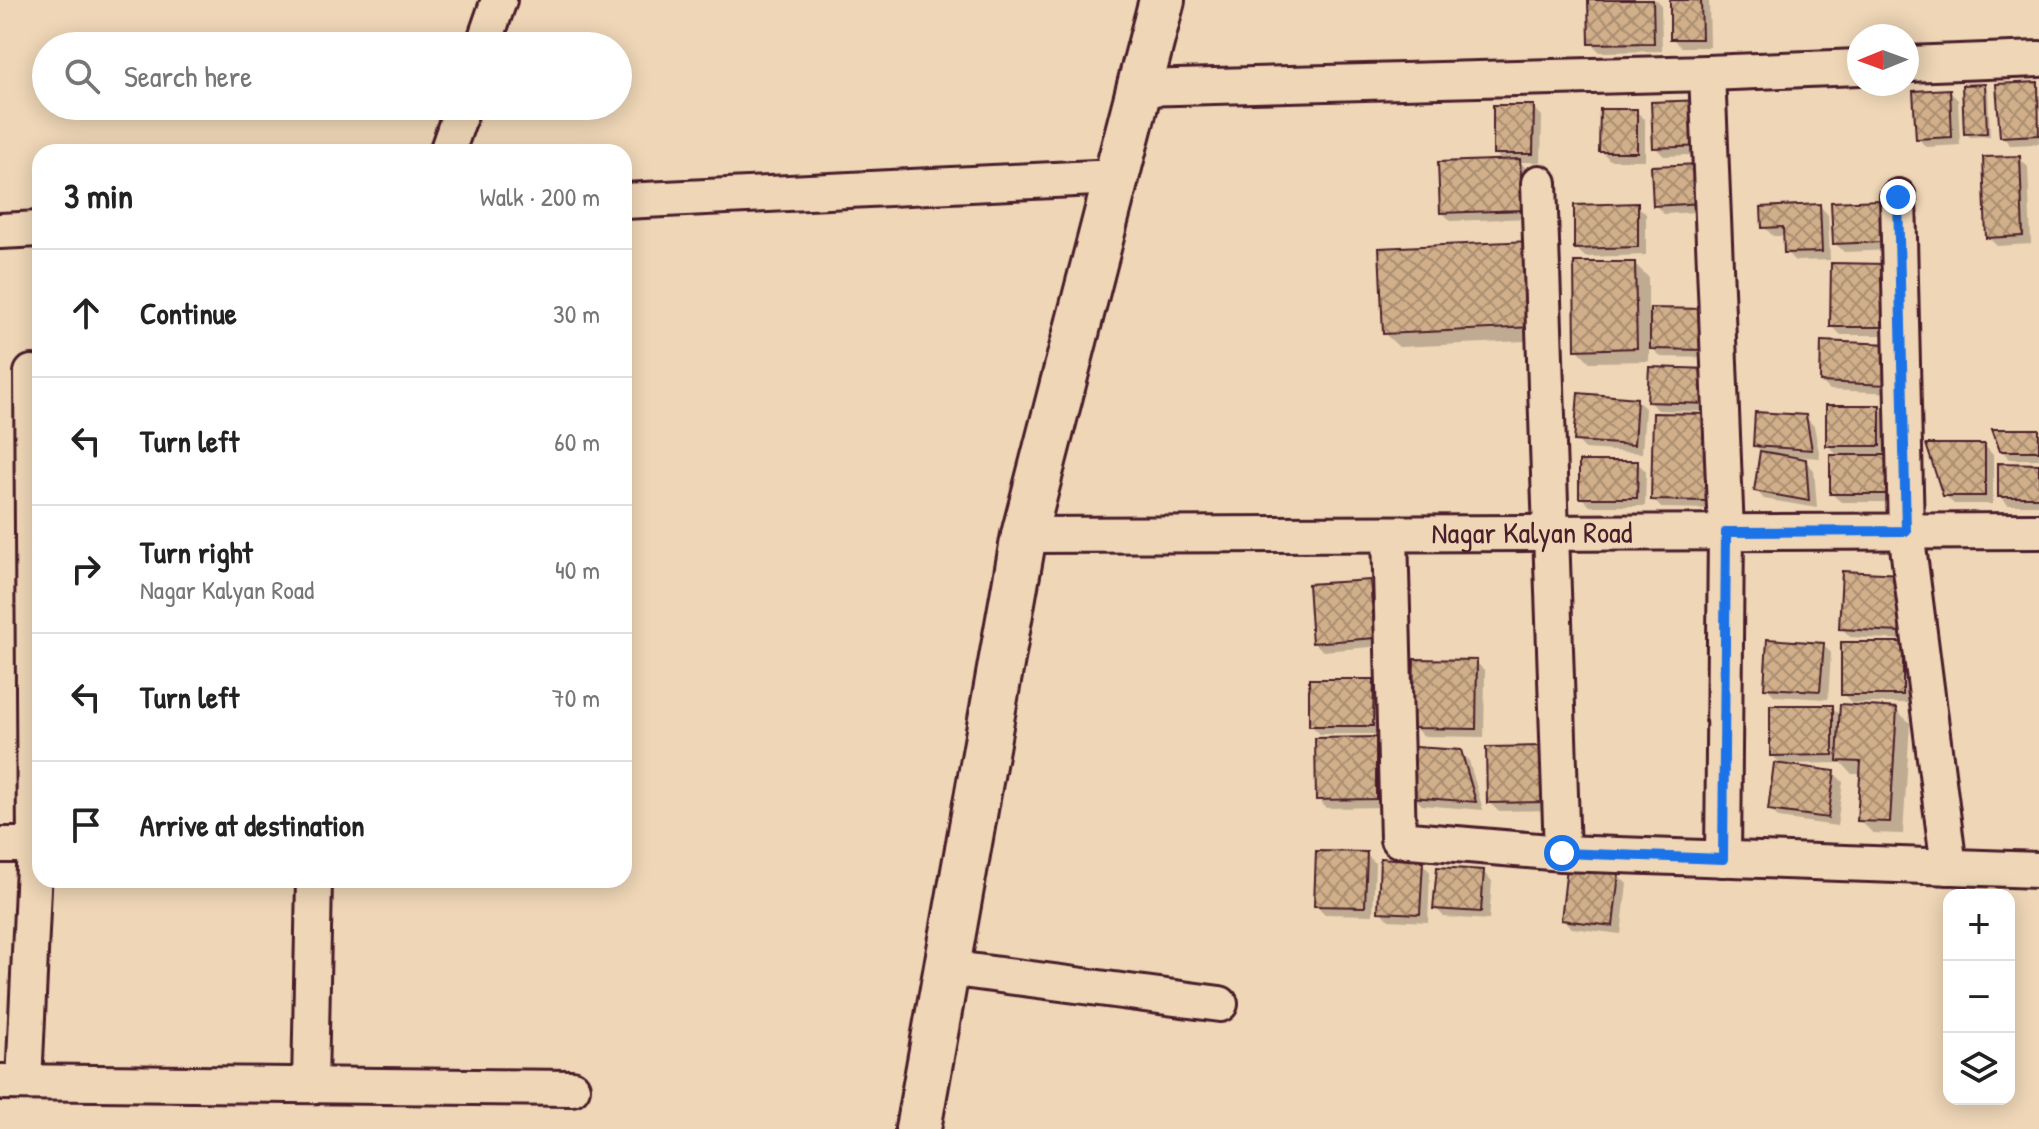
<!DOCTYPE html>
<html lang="en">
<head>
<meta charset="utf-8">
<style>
	:root { --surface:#fff; --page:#f6f6f6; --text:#222; --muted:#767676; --line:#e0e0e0 }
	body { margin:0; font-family:"Patrick Hand",sans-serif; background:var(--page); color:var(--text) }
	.controls { position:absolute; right:24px; bottom:24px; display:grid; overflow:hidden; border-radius:16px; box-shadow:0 4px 20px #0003 }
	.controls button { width:72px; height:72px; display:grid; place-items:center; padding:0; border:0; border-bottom:2px solid var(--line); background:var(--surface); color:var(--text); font:40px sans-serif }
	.compass { position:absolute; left:1847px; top:24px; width:72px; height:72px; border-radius:50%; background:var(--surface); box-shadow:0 4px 20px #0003; rotate:269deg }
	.stop { position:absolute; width:24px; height:24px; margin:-18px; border:6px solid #1a73e8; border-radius:50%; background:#fff }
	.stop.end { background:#1a73e8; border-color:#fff; box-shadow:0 2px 8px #0008 }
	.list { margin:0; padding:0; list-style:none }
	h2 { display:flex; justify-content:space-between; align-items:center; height:104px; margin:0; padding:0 32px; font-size:34px }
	h2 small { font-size:26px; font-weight:400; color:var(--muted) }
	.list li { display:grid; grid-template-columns:52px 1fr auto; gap:24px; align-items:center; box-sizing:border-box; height:128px; padding:0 32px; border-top:2px solid var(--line) }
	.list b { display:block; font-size:30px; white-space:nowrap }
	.list p { margin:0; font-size:26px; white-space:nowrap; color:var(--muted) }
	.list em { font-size:26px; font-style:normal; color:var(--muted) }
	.icon { flex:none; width:44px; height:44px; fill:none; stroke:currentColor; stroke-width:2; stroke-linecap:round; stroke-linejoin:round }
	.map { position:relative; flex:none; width:2039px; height:1129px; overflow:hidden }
	.search { position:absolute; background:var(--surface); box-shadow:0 4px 20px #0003; left:32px; top:32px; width:600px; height:88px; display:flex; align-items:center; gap:20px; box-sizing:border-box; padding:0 28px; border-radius:44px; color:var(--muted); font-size:30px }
	.panel { position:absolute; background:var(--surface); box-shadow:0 4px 20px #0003; left:32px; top:144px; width:600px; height:744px; border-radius:24px }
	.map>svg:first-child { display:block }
	.shadow { fill:#0003 }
	.building { fill:url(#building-cross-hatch); stroke:#4a1f2b; stroke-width:2 }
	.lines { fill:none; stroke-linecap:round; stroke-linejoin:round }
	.minor-casing { stroke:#4a1f2b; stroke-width:40 }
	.highway-casing { stroke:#4a1f2b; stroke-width:50 }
	.minor { stroke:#eed6b6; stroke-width:34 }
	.highway { stroke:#eed6b6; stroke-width:44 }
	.route { stroke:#1a73e8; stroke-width:10 }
	.labels { text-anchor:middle; stroke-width:7; stroke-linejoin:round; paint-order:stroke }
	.street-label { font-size:30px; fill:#4a1f2b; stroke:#eed6b6 }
</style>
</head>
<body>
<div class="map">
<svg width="2039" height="1129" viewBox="0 0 2039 1129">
	<defs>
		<pattern id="building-cross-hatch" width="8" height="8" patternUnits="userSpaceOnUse" patternTransform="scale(2)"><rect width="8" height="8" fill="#d0af8a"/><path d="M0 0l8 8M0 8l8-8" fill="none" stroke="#ab8e71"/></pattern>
	</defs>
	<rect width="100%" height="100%" fill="#eed6b6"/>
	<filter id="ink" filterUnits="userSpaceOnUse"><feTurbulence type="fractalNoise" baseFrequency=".0125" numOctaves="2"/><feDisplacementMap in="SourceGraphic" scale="16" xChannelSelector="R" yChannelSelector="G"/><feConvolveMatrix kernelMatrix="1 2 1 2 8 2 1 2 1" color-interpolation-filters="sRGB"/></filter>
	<g filter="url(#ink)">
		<path class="shadow" d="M1590,0h67l4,4 1,47 -62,1 -9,-9z
			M1672,0h37l1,47h-29l-9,-9z
			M2037,84l2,2v58l-29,1 -8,-9z
			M1984,86l4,4 2,46 -20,1 -4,-4z
			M1949,91l9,9 2,45 -34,2 -8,-9z
			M1701,102l11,52 -48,2 -9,-9z
			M1533,107l9,9 -1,46h-21l8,8 2,48 -79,3 -9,-9 62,-50 -9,-9z
			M1636,111l9,9v40h-35l-9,-9z
			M2019,158l9,9 3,77 -34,2 -9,-9z
			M1700,166l11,45 -47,3 -9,-9z
			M1879,202l9,9 2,39 -46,2 -9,-9z
			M1637,205l9,9v41l-61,2 -9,-9z
			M1820,206l8,9 2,45 -35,1 -9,-9 -1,-16h-12l-9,-9z
			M1542,256l4,84 -147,7 -14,-13z
			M1635,264l13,13v33l59,1 9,47 -55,-1 -12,-12v16l-59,1 -13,-13z
			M1833,265l61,70h-53l-9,-9z
			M1889,346l7,47 -66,-3 -8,-8z
			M1651,369l67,43 -60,-2 -9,-8z
			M1636,400l9,8 -3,45 -57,-4 -8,-9z
			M1879,407l9,9 -1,86h-46l-9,-8 7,-37 -11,-12z
			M1805,417l9,9 6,32 -27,-2v3l12,2 9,9 3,38 -53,-9 -8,-9 6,-38 -7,-7z
			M1717,425l-2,84 -54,-1 -8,-9z
			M2039,431v28h-29l-9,-9z
			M1985,446l8,9v49h-39l-9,-9z
			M1637,463l9,8 -1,35h-55l-9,-9z
			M2039,466v39h-31l-8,-9z
			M1902,576l6,64 -58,-3 -8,-9z
			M1370,582l8,9 5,55 -60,5 -9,-9z
			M1902,644l9,9v50h-59l-9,-9z
			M1823,645l8,8 -3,46 -53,-3 -9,-9z
			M1476,662l9,9 -1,66 -61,-1 -9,-9z
			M1373,681l9,8 -1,45h-61l-9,-9z
			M1832,707l9,9 55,-6 14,13 -7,111 -30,-1 -14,-13 3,-46h-10l-10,-11 -59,1v2l-11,-11z
			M1375,739l9,9v59l-58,1 -8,-9z
			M1488,748l65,62 -55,1 -9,-9z
			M1460,752l9,9 14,49 -61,-5 -9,-9z
			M1834,773l9,9 -6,44 -58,-8 -9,-9z
			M1366,854l9,9 -2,52 -48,-1 -9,-9z
			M1422,863l8,9 -2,50 -39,-2 -9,-9z
			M1483,872l9,9 -3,39 -45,-3 -8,-9z
			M1618,875l9,9 -6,50 -49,-6 -9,-8z"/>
		<path class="building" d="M1588,0h65l1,43 -65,1z
			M1670,0h31l1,39h-32z
			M2038,82l1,53 -39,2 -4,-53z
			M1985,84l2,49 -23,1 -2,-49z
			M1950,89l2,48 -36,2 -3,-48z
			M1702,100l2,46 -51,2 -2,-46z
			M1493,105h41l-1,49h-40z
			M1600,109h37v43h-38z
			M2020,156l3,80 -37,2 -3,-81z
			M1520,159l3,51 -83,3 -2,-51z
			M1701,164l2,39 -50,3 -2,-40z
			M1880,200l2,42 -49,2 -2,-42z
			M1638,203v44l-64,2v-44z
			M1820,204l2,48 -38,1 -1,-26 -21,1 -1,-21z
			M1530,241l4,86 -151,7 -4,-86z
			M1574,262h61l2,86 -62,2z
			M1831,263l56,1 -1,63h-56z
			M1650,308l58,1v41l-58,-1z
			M1821,341l69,3 -2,41 -68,-3z
			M1649,367l62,2 -1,35 -63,-2z
			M1578,393l59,5 -3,47 -60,-4z
			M1826,405h54v41h-54z
			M1755,412l51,3 6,35 -59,-4z
			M1653,413l56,1 -2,87 -56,-1z
			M1992,429h47v22h-39z
			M1926,444h59v52h-42z
			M1760,451l46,8 3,42 -55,-10z
			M1830,455h59v39h-59z
			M1579,461h59l-1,37h-58z
			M1998,463l41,1v33h-41z
			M1842,571l61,3 -3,58 -61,-3z
			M1370,580l5,58 -63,5 -4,-59z
			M1767,639l57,4 -4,48 -56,-3z
			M1841,642h62v53h-62z
			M1414,659l63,1 -1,69 -64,-1z
			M1309,679h65l-1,47h-64z
			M1840,704l57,4 -7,114 -33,-1 4,-59 -24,-1z
			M1770,705h63v50l-63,1z
			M1376,737v62l-60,1 -1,-62z
			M1544,746l1,56 -58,1 -1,-56z
			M1415,747l46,3 15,52 -65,-5z
			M1774,763l61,8 -7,47 -60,-8z
			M1316,851l51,1 -2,55 -51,-1z
			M1380,858l43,3 -3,53 -42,-2z
			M1437,867l47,3 -3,42 -48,-3z
			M1567,867l52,6 -6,53 -52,-6z"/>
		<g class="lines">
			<defs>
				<g id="minor">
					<path d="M483,46l16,-46"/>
					<path d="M1907,64l132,-5"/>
					<path d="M1707,73l19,459 -3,327"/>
					<path d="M1139,88l568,-15 152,-6"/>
					<path d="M447,152l16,-46"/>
					<path d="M1539,183l23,670"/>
					<path d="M1898,197l8,334 43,336"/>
					<path d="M624,201l492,-24"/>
					<path d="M0,231l40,-2"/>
					<path d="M1390,534l8,305 164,14 477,17"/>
					<path id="s1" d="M1024,535l1015,-4"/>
					<path d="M0,845h40"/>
					<path d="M947,968l273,36"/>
					<path d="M0,1082l572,6"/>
					<path d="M24,1082l11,-237 -3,-472"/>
					<path d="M310,1085l4,-205"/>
				</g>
				<path id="highway" d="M918,1129l106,-594 138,-535"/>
			</defs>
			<use href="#minor" class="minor-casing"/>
			<use href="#highway" class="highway-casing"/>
			<use href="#minor" class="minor"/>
			<use href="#highway" class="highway"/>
		</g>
	</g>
	<g class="lines" filter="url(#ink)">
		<path class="route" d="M1562,853l161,6 3,-327 180,-1 -8,-334"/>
	</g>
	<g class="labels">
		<g class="street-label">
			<text dy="10" stroke="none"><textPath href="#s1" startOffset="508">Nagar Kalyan Road</textPath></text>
		</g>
	</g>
</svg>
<div class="controls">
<button>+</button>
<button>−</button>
<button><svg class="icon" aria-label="layers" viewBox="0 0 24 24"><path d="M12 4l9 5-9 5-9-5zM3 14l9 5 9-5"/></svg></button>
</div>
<svg class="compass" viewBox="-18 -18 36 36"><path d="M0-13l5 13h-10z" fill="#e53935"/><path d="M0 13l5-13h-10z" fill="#767676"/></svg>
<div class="stop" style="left:1562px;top:853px"></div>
<div class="stop end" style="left:1898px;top:197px"></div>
<div class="search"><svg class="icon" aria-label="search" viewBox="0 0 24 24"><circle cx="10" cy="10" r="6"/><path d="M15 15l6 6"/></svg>Search here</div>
<section class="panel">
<h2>3 min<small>Walk · 200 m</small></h2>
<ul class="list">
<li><svg class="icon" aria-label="ahead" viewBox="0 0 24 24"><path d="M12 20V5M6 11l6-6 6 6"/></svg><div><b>Continue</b></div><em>30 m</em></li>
<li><svg class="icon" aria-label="left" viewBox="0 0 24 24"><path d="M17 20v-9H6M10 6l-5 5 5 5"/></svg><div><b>Turn left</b></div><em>60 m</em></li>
<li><svg class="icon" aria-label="right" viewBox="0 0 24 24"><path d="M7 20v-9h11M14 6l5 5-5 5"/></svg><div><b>Turn right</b><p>Nagar Kalyan Road</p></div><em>40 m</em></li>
<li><svg class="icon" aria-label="left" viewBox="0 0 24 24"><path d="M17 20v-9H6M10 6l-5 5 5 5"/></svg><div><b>Turn left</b></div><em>70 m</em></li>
<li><svg class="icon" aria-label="arrive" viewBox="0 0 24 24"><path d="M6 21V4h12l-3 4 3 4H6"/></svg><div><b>Arrive at destination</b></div></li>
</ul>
</section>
</div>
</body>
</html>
